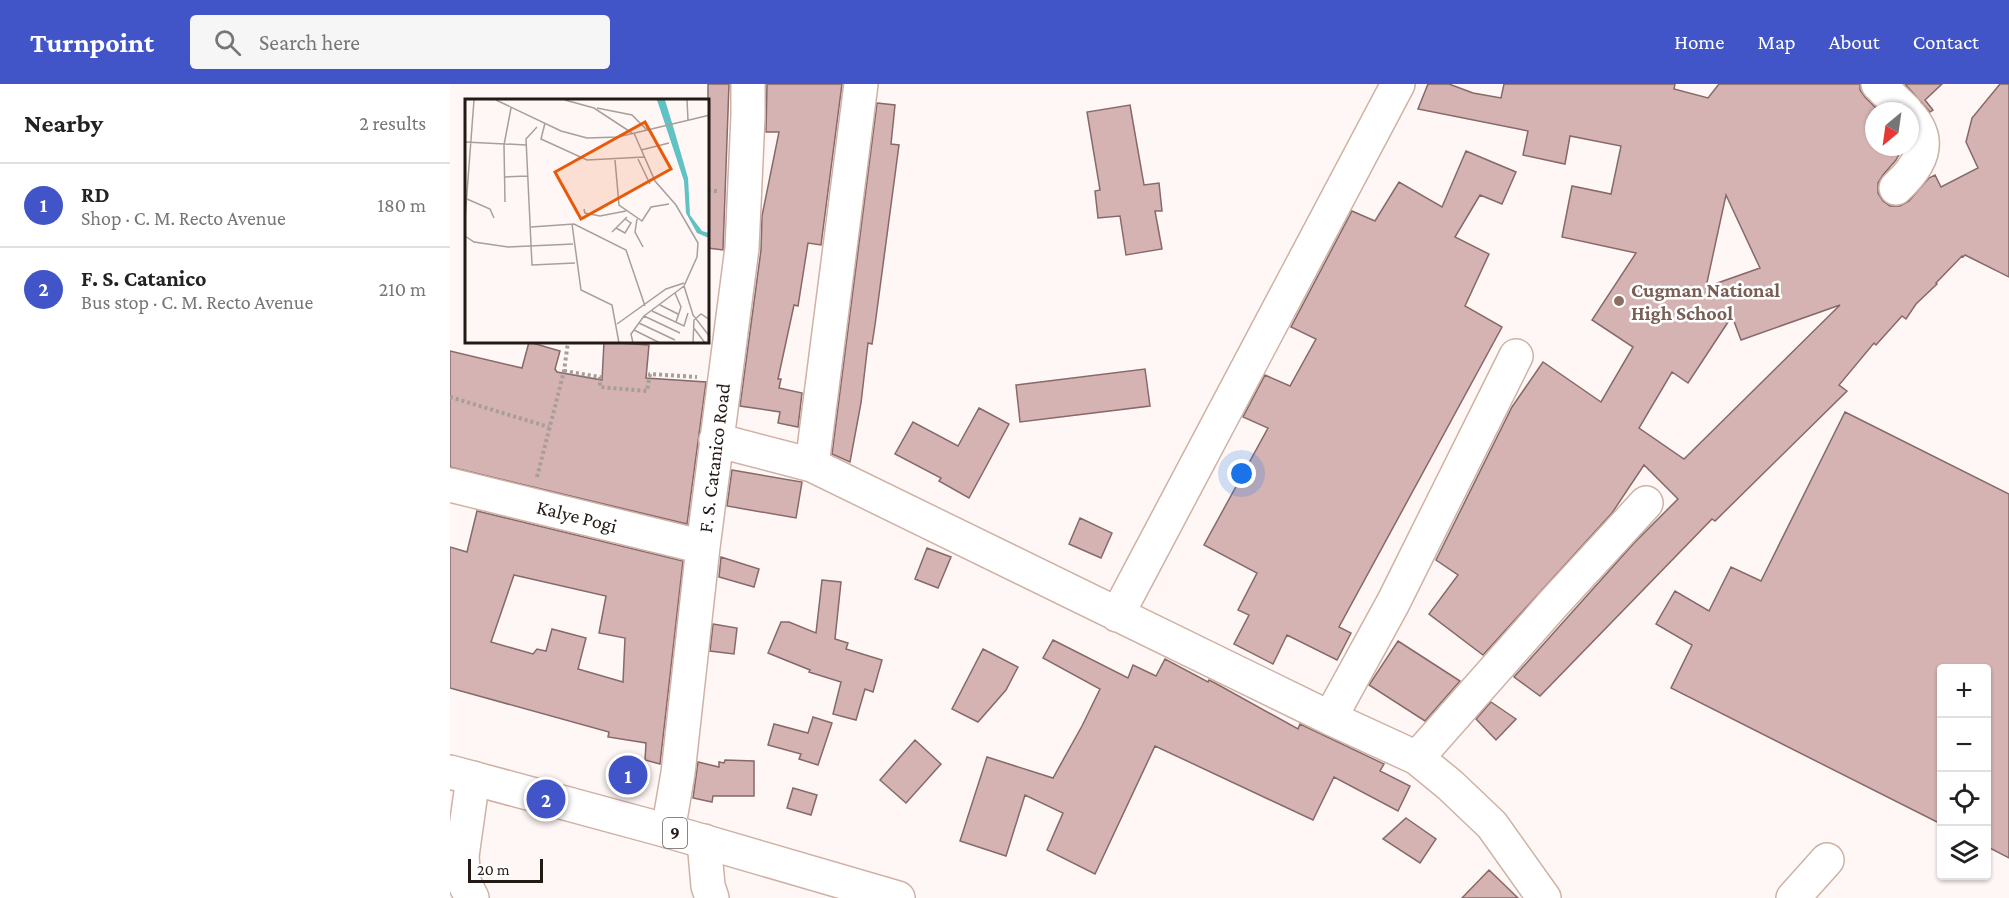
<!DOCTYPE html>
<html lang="en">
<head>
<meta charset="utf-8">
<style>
	:root { --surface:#fff; --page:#f6f6f6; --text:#222; --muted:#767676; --line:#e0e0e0; --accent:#4155c9 }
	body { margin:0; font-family:"Crimson Pro",serif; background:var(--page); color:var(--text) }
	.controls { position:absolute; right:18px; bottom:18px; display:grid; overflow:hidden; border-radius:6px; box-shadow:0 2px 4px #0004 }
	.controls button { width:54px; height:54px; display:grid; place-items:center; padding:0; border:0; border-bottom:2px solid var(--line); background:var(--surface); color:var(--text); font:30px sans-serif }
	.compass { position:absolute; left:1415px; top:18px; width:54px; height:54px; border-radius:50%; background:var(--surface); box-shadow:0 2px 4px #0004; rotate:209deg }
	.scale { position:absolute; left:18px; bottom:15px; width:75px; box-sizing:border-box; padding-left:6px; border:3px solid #241a15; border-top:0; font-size:16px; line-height:21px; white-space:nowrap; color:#241a15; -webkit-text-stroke:4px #fff; paint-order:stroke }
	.you { position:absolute; left:792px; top:390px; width:21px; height:21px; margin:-15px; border:4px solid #fff; border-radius:50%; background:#1a73e8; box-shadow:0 0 0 9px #1a73e833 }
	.badge { display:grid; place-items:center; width:39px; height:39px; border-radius:50%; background:var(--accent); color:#fff; font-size:20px; font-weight:700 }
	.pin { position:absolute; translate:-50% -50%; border:3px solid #fff; box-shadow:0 2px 6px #0006 }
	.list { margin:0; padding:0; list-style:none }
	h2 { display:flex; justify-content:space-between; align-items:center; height:78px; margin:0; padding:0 24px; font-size:26px }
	h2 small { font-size:20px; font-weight:400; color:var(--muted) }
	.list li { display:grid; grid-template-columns:39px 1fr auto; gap:18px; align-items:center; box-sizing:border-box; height:84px; padding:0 24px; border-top:2px solid var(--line) }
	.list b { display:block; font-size:22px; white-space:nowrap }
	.list p { margin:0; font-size:20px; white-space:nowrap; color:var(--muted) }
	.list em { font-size:20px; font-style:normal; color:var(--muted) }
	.icon { flex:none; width:33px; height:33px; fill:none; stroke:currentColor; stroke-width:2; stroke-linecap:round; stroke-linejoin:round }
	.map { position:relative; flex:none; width:1559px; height:814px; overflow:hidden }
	header { display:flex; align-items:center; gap:36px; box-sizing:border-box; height:84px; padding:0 30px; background:var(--accent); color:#fff }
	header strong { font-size:28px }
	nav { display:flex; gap:33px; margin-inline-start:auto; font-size:21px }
	.search { width:420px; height:54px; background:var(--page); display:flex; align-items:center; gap:15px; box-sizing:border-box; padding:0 21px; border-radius:6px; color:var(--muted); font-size:22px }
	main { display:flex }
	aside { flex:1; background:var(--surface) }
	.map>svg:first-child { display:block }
	.building { fill:#d4b3b2; stroke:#866968; stroke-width:1.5; fill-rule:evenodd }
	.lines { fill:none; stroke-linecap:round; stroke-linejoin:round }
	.minor-casing { stroke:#cfb2a5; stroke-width:36 }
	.highway-casing { stroke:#cfb2a5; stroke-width:36 }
	.path { stroke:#a79e9b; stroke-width:4; stroke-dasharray:3 3; stroke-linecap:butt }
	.minor { stroke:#fff; stroke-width:33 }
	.highway { stroke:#fff; stroke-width:33 }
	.education-dot { fill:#8d6e63; stroke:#fff; stroke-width:2 }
	.labels { text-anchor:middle; stroke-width:5; stroke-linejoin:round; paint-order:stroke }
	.shield { fill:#fff; stroke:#665f5b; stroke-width:1.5 }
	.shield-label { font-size:18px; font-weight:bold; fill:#241a15 }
	.education-label { font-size:20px; font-weight:bold; fill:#785e54; stroke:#fff; text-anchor:start }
	.street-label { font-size:20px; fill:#241a15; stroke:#fff }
	.inset-road { fill:none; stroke:#a79f9b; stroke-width:1.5 }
	.view { fill:#e8590c; fill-opacity:0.15; stroke:#e8590c; stroke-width:3 }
	.inset-edge { fill:none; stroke:#241a15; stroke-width:3 }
</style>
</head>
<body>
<header>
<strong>Turnpoint</strong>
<div class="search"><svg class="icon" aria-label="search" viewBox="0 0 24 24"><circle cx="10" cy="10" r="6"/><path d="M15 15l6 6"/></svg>Search here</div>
<nav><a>Home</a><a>Map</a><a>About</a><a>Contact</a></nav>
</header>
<main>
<aside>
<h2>Nearby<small>2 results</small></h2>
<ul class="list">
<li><span class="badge">1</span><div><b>RD</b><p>Shop · C. M. Recto Avenue</p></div><em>180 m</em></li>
<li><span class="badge">2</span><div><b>F. S. Catanico</b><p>Bus stop · C. M. Recto Avenue</p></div><em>210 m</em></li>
</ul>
</aside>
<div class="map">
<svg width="1559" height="814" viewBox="0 0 1559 814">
	<rect width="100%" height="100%" fill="#fef7f5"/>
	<path class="building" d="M258,0h21l-6,166 -15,-2z
		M317,0h75l-21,161 -13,-2 -10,63 -4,-1 -16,74h3l-2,9 23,5 -4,34 -20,-4 2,-11 -40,-6 21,-156 1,-34 17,-84h-13z
		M978,0h21l24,9 28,5 3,-14h171l-1,5 34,9 11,-14h141v6l5,7 14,14h-5v36h29l-7,13 -13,15 -5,8v10l5,8 7,5h10l9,-5 20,-23 6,-3 6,12 37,-19 -12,-26 6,-24 28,-34h9v193l-44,-22 -2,2 -1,-1 -26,27 1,1 -21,20 -10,15 -4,-3 -26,29 -2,-2 -35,42 8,6 -132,130 -3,-2 -172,177 -26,-19 121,-135 43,-43 -34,-34 -32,48 -129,142 -54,-41 29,-39 -22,-15 76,-153 31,-45 58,40 32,-55 -41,-27 44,-67 -74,-16 10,-51 39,8 10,-48 -51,-10 -5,28 -42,-9 5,-24 -110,-22zM1276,111l34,73 -54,19zM1390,221l-156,154 -45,-31 33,-56 16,11 44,-67 9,24z
		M1455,0h37l-17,16 8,10 -3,2z
		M427,19l18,2 -4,39 8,1 -24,180 -3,19 -4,-1 -7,60 -11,59 -18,-8z
		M680,21l14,80 15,-2 3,28h-7l7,38 -36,6 -6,-39 -22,2 -3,-27 5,-1 -13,-78z
		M1016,67l50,21 -14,32 -22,-9 -25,42 34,17 -24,52 37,21 -163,300 12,6 -14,27 -50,-25 -14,29 -39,-20 15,-29 -11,-5 19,-37 -53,-28 64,-117 -25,-11 22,-42 25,11 26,-47 -25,-12 61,-116 23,10 24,-39 43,25z
		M79,258l31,9 -5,18 2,3 45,8 2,-38 45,3 -3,33 60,4 -19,142 -237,-57v-116l72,17z
		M695,285l5,37 -130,16 -4,-37z
		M529,324l30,16 -40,74 -30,-17 2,-3 -46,-24 18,-32 45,24z
		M1395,328l164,82v364l-23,-12v-177h-45v155l-270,-136 21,-43 -36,-21 19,-33 34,20 22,-44 30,14z
		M282,386l70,12 -6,36 -69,-12z
		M27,427l206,50 -23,203 -15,-4 1,-17 -38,-6 1,-5 -159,-44v-141l17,5zM64,491l92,21 -7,37 26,5 -2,44 -45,-13 8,-31 -34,-9 -6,22 -9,-2 -4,5 -42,-12z
		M630,434l32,15 -11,25 -32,-14z
		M477,464l24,9 -13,31 -23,-9z
		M271,473l38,12 -5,18 -35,-10z
		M372,496l19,2 -6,57 13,4 -2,6 36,11 -9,32 -8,-3 -9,31 -23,-6 8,-32 -32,-10 1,-2 -42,-17 13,-31h8l27,11z
		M263,540l24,4 -3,26 -24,-3z
		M603,556l75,38 5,-13 23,11 9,-17 43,23 1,-2 6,3 83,46 2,-5 84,40 -4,7 30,15 -12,25 -64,-34 -21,43 -158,-74 -60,128 -48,-24 16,-37 -38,-18 -19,61 -46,-15 27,-84 66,21 29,-52 18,-37 -57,-31z
		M948,557l62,40 -35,40 -56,-36z
		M533,565l35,18 -12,23 -28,32 -26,-13z
		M1041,618l25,17 -20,21 -20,-21z
		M363,633l19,6 -14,42 -19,-6 2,-5 -33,-9 6,-21 34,9z
		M465,656l26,24 -35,39 -26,-23z
		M275,676l29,1v35h-41l-1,6 -19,-4 5,-36 21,5v-5l5,1z
		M343,704l24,7 -6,20 -24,-7z
		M956,734l30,21 -16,24 -37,-24z
		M1039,786l29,28h-56z"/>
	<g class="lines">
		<defs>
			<path id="minor" d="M1428,0l28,27
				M1446,104c23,-21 38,-44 14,-72
				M266,356l96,25 518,253 87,40 33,27 42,40 52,73
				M362,381l49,-381
				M0,401l253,62
				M667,531l281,-531
				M880,634l63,-115 123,-247
				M967,674l136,-154 93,-101
				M218,747l10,-58 25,-226 39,-299 6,-132v-32
				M254,757l4,45 4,12
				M22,814l-8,-16 -2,-26 11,-78
				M1343,814l34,-38"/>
			<path id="highway" d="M0,688l218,59 230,67"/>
		</defs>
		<use href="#minor" class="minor-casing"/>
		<use href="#highway" class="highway-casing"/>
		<path class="path" d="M258,107h9
			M114,287l36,6v10l47,4 3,-17 47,3
			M0,313l99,30
			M87,393l27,-106 4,-29"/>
		<use href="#minor" class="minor"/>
		<use href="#highway" class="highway"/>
	</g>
	<circle class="education-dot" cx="1169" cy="217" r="6"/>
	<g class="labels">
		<rect class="shield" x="213" y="734" width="24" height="30" rx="4.5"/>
		<g class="shield-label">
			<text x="225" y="755">9</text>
		</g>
		<g class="education-label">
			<text x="1181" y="213">Cugman National<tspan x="1181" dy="23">High School</tspan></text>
		</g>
		<g class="street-label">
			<text transform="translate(264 374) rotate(-83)" y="7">F. S. Catanico Road</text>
			<text transform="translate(127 432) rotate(14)" y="7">Kalye Pogi</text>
		</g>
	</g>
	<g transform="translate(15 15)">
		<rect width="244" height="244" fill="#fef7f5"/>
		<path d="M192,1h8l8,26 15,52 2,37 12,16 7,2v5l-12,-5 -11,-20 -2,-32z" fill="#60c2c5"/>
		<path class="inset-road" d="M31,1l65,31 26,7 31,-1 92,-22M100,1l29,8 38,25M222,1l1,20M132,9l35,7 15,15M80,24l-4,16 46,21 57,-3M72,28l-11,12 6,126 43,-2M169,34l21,48 21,24 22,38 -1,14 -13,29 9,29 17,22M0,43l61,3M176,51l28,-7M173,60l12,25M150,61l4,45 23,16 9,-14 18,-3M40,78l23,-1M2,100l23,10 4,9M40,103l-1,-57 7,-37M119,110l1,4 15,3 26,-5M0,120l9,-119M172,120l-2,13 8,15M107,125l9,66 31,15 7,38M66,128l43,-3 52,26 19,56M151,129l9,5 6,-10 -6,-4M147,133l15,-15M0,137l9,6 34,5 65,-3M210,194l6,14 -5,15M195,206l18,9M187,212l32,15 4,-13M179,217l36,17M174,224l36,17M152,225l49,-35 18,-6M228,228l12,16M169,231l26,13M168,244l-2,-9 13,-18 40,-30M228,244l1,-23 7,-6 9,6"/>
		<path class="view" d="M180,23l26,47 -90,50 -26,-47z"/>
		<rect width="244" height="244" class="inset-edge"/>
	</g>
</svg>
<div class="controls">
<button>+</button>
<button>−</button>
<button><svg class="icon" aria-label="locate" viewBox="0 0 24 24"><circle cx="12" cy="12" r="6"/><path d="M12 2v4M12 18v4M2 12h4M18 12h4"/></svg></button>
<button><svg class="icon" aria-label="layers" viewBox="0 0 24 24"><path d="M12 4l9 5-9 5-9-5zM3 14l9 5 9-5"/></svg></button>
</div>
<svg class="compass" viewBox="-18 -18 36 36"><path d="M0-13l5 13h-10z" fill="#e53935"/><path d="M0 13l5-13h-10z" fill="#767676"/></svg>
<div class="scale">20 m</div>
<div class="you"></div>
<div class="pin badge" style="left:178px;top:691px">1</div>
<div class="pin badge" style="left:96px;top:715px">2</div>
</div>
</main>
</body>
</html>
